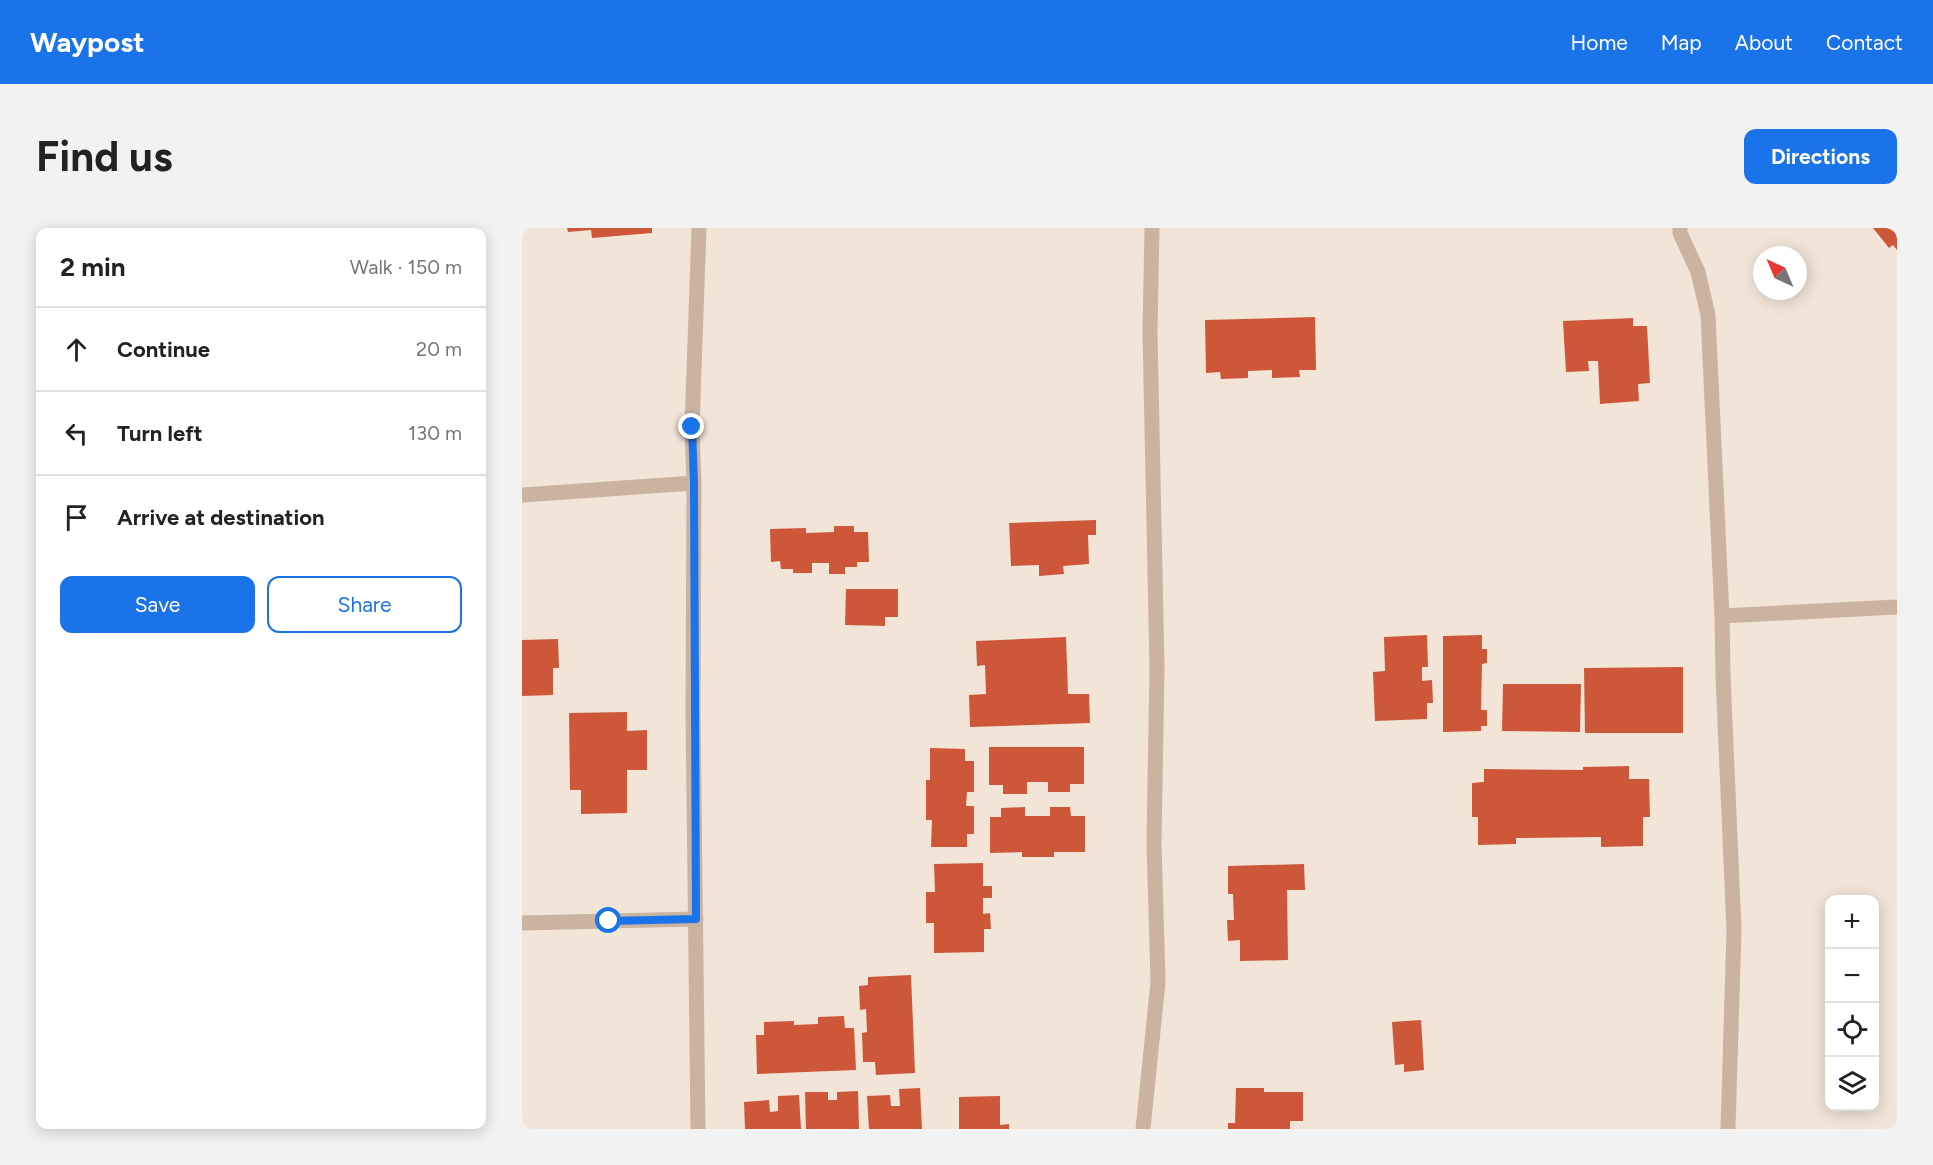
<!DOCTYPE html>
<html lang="en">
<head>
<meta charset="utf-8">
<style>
	:root { --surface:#fff; --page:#f2f2f2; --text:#222; --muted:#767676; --line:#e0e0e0; --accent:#1a73e8 }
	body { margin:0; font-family:Figtree,sans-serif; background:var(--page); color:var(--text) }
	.controls { position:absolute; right:18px; bottom:18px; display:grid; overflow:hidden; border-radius:12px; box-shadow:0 3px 15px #0003 }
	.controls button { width:54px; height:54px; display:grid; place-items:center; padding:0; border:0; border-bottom:2px solid var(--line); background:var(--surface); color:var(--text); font:30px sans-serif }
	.compass { position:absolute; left:1231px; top:18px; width:54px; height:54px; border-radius:50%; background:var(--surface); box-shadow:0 3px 15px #0003; rotate:316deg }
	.stop { position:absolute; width:18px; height:18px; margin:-14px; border:4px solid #1a73e8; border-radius:50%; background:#fff }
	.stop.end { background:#1a73e8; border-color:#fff; box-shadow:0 2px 6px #0008 }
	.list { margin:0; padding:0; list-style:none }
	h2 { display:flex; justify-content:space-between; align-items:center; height:78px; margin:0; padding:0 24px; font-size:26px }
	h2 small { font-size:20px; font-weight:400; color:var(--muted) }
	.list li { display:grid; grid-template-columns:39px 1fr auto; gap:18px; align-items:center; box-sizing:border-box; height:84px; padding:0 24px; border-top:2px solid var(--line) }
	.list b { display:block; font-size:22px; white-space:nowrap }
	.list em { font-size:20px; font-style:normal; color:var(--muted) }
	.actions { display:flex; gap:12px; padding:18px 24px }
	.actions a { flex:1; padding:14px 0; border:2px solid var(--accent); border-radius:12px; text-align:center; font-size:21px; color:var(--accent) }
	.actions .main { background:var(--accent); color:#fff }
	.icon { flex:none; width:33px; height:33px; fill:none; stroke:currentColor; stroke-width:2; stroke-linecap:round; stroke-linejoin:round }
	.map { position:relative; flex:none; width:1375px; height:901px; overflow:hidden; border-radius:12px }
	header { display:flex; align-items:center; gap:36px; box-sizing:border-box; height:84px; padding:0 30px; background:var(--accent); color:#fff }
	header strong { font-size:28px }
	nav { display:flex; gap:33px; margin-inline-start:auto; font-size:21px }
	.intro { display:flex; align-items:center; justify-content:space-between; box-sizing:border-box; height:144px; padding:0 36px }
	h1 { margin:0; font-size:42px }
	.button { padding:15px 27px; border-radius:12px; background:var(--accent); color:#fff; font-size:21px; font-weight:700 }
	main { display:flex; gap:36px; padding:0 36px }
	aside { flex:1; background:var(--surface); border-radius:12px; box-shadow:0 3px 15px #0003 }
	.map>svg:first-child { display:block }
	.building { fill:#ce5739 }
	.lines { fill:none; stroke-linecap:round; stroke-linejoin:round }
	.minor { stroke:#cbb3a2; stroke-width:15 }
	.route { stroke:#1a73e8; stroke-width:8 }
</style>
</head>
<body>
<header>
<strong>Waypost</strong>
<nav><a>Home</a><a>Map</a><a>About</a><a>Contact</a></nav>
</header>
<div class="intro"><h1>Find us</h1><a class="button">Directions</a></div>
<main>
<aside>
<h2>2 min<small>Walk · 150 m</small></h2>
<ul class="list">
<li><svg class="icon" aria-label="ahead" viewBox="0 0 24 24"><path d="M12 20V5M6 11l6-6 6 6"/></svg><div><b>Continue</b></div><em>20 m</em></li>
<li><svg class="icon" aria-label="left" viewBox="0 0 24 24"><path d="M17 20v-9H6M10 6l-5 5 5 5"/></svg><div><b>Turn left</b></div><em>130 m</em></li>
<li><svg class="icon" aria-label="arrive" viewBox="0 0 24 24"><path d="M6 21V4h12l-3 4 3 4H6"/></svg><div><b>Arrive at destination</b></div></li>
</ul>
<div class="actions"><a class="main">Save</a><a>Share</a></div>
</aside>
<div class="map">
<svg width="1375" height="901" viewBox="0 0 1375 901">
	<rect width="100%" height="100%" fill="#f2e4d7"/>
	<path class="building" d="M45,0h85v5l-60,5 -1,-8 -23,2z
		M1351,0h24v22l-4,-5 -4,3z
		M793,89l1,53h-17l1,7 -28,1v-8l-24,1v7l-27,1 -1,-7 -14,1 -1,-53z
		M1111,90v8h14l3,57 -12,1 1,17 -39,3 -2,-43h-10l1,10 -23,1 -3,-51z
		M574,292v15h-8l1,29 -26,2 1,8 -25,2v-11l-28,1 -2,-43z
		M312,298h20v6h14l1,30h-12v5h-12v7h-16v-11h-17v10h-19v-4h-12l-1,-8 -9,1 -1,-33 36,-1v5l28,-1z
		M324,361h52v28h-13v9l-40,-1z
		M905,407l1,32h-6v14l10,-1 1,23h-6v16l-52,2 -2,-49 12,-1 -1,-34z
		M960,407v14h5v14l-5,1 -1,46h6v16h-6v5l-38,1v-96z
		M544,409l2,57h21l1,29 -120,4 -1,-32 17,-1 -1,-29 -8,1 -1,-25z
		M36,411l1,29h-6v27l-31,1v-56z
		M1161,439v66h-98l-1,-65z
		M981,456h78l-1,48 -78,-1z
		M105,484v19l20,-1v40h-20v43l-46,1v-24h-11l-1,-77z
		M467,519h95v37h-14v8h-22v-10h-21v12h-24v-9h-14z
		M408,520l35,1v12h9v31h-7l-1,14h8v28h-7v13h-36l1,-27h-6v-40h4z
		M1107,538v13h20l1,38h-7v29l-42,1v-10l-85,1v6l-38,1v-28h-6v-34l12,-1v-13l99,1v-3z
		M503,579v9h25v-9h20l1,9h14v36h-31v5h-32v-5l-32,1v-36h11v-9z
		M461,635v23h9v12h-9v16l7,-1 1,16h-7v23l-50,1v-30h-8v-31h9l-1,-28z
		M782,636l1,26h-18l1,70 -48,1v-21l-12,1 -1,-21h7l-1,-26h-5v-28z
		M389,747l4,98 -39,2 -1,-13h-12l-1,-29 5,-1 -1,-23 -6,1 -1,-24 9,-1v-8z
		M322,788l1,12h9l2,42 -99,4 -1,-39h8v-13l30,-1v4l24,-1v-7z
		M899,792l3,50 -20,2v-8l-9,1 -3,-43z
		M398,860l2,41h-53l-2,-33 23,-1 1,11h9l-1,-17z
		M714,860h28v4h39v29h-13v8h-62v-6h7z
		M336,863l1,38h-53l-1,-37h23v8h9v-8z
		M277,867l2,34h-56l-1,-27 25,-2 1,12 8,-1v-15z
		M478,868v29l9,-1v5h-50v-32z"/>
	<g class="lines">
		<path class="minor" d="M1158,0v5l18,39 10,43 14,301 1,60 11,254 -6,199
			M0,267l172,-12
			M1200,388l175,-9
			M0,695l174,-4
			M176,901l-5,-416 1,-230 -2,-56 7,-199
			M621,901l15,-147 -4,-140 3,-174 -7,-336 2,-104"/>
	</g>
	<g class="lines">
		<path class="route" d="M87,693l87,-2 -2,-436 -2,-56"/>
	</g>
</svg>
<div class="controls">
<button>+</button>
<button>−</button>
<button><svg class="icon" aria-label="locate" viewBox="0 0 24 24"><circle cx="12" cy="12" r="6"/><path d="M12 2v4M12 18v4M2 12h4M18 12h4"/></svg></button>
<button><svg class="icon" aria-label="layers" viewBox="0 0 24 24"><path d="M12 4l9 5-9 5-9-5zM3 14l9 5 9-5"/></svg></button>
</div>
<svg class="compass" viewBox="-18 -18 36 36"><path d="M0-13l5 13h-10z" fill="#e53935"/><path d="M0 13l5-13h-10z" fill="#767676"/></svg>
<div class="stop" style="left:87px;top:693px"></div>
<div class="stop end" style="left:170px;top:199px"></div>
</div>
</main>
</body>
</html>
